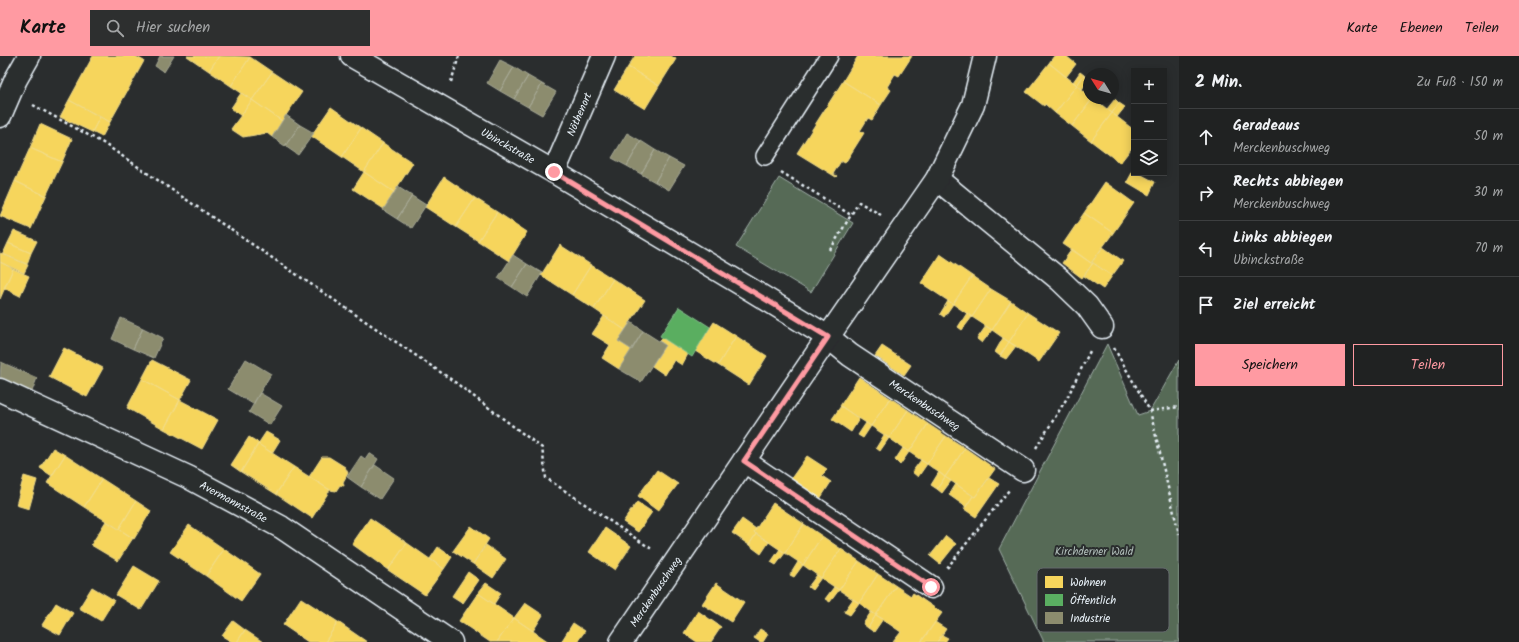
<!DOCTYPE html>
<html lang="de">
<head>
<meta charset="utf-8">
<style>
	:root { --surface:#202222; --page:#2d2f2f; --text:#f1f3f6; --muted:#a2a4a5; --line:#3d3f40; --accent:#ff9aa2 }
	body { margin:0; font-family:Kalam,sans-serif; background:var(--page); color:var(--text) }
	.controls { position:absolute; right:12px; top:12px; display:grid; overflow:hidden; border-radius:0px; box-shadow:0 2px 10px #0003 }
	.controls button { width:36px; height:36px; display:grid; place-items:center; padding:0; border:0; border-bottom:1px solid var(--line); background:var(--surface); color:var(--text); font:20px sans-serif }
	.compass { position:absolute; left:1083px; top:12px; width:36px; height:36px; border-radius:50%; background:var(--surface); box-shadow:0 2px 10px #0003; rotate:307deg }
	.stop { position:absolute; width:12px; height:12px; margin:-9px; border:3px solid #ff9aa2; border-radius:50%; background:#fff }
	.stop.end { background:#ff9aa2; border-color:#fff; box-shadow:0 1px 4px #0008 }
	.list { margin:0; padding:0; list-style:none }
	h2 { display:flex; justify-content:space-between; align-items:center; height:52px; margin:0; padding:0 16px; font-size:17px }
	h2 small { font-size:13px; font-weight:400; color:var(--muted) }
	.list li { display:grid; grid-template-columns:26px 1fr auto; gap:12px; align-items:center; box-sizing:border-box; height:56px; padding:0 16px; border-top:1px solid var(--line) }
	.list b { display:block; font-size:15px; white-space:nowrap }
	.list p { margin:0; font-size:13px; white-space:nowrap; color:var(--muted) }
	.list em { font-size:13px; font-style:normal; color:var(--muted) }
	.actions { display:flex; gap:8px; padding:12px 16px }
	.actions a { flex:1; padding:9px 0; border:1px solid var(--accent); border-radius:0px; text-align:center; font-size:14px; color:var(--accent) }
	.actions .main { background:var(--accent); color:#111 }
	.icon { flex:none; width:22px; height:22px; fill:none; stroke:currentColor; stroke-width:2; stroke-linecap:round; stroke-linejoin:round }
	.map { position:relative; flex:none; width:1179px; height:586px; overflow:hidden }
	header { display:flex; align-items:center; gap:24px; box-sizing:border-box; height:56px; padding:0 20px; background:var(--accent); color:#111 }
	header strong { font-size:19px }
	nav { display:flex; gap:22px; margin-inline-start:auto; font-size:14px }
	.search { width:280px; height:36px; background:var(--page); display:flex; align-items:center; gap:10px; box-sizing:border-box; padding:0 14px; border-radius:0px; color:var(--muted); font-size:15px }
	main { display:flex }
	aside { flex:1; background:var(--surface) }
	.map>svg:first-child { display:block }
	.green { fill:#566a56; stroke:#9faea7 }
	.homes { fill:#f6d55c; stroke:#f2dd8b }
	.public { fill:#5aae61; stroke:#85c28e }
	.industry { fill:#8c8c6e; stroke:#a8aa97 }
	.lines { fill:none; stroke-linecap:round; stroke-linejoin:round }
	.service-casing { stroke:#e8f1f8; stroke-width:20 }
	.minor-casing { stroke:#e8f1f8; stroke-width:25 }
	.path { stroke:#e8f1f8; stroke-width:2.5; stroke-dasharray:3 3; stroke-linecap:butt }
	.service { stroke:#2a2d2e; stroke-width:17 }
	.minor { stroke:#2a2d2e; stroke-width:22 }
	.route { stroke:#ff9aa2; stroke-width:5 }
	.labels { text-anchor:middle; stroke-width:4; stroke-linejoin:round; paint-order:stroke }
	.street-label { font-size:11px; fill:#e8f1f8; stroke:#2a2d2e }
	.park-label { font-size:11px; fill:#aebbb7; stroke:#2a2d2e }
	.key { fill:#2a2d2e; stroke:#63686b; stroke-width:1 }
	.key-label { font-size:11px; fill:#e8f1f8 }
</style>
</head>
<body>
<header>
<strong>Karte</strong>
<div class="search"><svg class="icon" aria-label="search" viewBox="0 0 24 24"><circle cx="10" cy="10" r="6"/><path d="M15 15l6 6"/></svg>Hier suchen</div>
<nav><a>Karte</a><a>Ebenen</a><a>Teilen</a></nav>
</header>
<main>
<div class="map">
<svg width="1179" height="586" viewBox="0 0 1179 586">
	<rect width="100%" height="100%" fill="#2a2d2e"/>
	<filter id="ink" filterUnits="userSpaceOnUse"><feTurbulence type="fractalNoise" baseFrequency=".025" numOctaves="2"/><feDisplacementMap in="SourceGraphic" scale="8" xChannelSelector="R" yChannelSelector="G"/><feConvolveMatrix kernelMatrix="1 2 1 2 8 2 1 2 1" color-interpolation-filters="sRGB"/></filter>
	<g filter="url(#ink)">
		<path class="green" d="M779,122l74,45 -42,69 -75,-45z
			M1107,288l31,71 12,-4 29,-51v282h-136v-2l-44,-91z"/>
		<path class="homes" d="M93,0h42l9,5 -34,61 -41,-22z
			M187,0h32l-10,15z
			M219,0l31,1 -19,29 -22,-15z
			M635,0h36l5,3 -17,27 -31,-19z
			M858,0h54l-13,20 -4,-2 -8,13 4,3 -10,15 -38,-24z
			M1054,0h12l10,8 -10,13 -17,-14z
			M250,1l22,15 -20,28 -21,-14z
			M1049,7l28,22 -22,28 -10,-9 -1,2 -18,-14z
			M628,11l31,19 -14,23 -31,-19z
			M272,16l30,20 -20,29 -30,-21z
			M1080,16l4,3 -7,10 -4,-3z
			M1084,19l5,5 -7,9 -5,-4z
			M843,25l38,24 -9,15 -4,-2 -8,13 4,2 -19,30 -4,-2 -8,13 4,2 -1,1 -39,-24z
			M1077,29l12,10v3h4l-21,28 -17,-13z
			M241,37l11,7 -11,16 -10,-8z
			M1093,42l19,15 -21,28 -19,-15z
			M1115,43l4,4 -7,10 -5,-4z
			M69,44l31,17 -8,15 -32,-15z
			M252,44l30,21 -10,16 -5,-4 -24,4 -12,-8z
			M1119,47l6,4 -8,10 -5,-4z
			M331,51l30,21 -19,29 -31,-21z
			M1112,57l22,17v15l-14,18 -29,-22z
			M100,61l10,5 -8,15 -10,-5z
			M40,68l32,15 -10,23 -32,-14z
			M361,72l22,15 -19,29 -22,-15z
			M383,87l30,20 -19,29 -30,-20z
			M30,92l32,14 -16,34 -31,-15z
			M1133,115l1,2h4l17,9 -6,13 -22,-13z
			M364,116l30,20 -10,17 -31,-20z
			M444,121l31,21 -19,29 -31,-20z
			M15,125l31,15 -15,33 -31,-13z
			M1105,126l29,21 -21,30 -29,-20z
			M475,142l22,14 -19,29 -22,-14z
			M497,156l30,20 -18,29 -31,-20z
			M1084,157l29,20 -22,30 -28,-19z
			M14,175l23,10 -6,12 -23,-10z
			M8,187l23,10 -4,11 -24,-10z
			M560,189l31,20 -19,30 -31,-20z
			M1103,191l20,14 -11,15 -20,-14z
			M1072,193l19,14h2l-11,15 -20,-15z
			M0,197l28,12 -4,8 -24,-11z
			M940,198l32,22 -19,28 -32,-21z
			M0,206l13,7 -13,30z
			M1093,207l19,13 -9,13 -19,-13z
			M591,209l22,14 -19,30 -22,-14z
			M13,213l16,7 -9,20 -16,-8z
			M972,220l19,13 -19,28 -19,-13z
			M613,223l32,21 -20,30 -31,-21z
			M991,233l20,12 -19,29 -20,-13z
			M948,245l5,3 -9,13 -4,-3z
			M1011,245l17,12 -19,29 -17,-12z
			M967,257l5,4 -10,13 -4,-3z
			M1028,257l31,20 -20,29 -30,-20z
			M604,260l21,14 -7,11 14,9 -13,19 -17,-11 8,-13 -18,-11z
			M714,266l22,14 -18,29 -23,-14z
			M986,270l6,4 -10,13 -5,-4z
			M736,280l31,20 -18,29 -31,-20z
			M662,282l26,16 -6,11 -8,-5 -9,15 -13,-9 13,-21 -5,-4z
			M1003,282l6,4 -9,14 -5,-4z
			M1009,286l7,4 -10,13 -6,-3z
			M882,290l29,19 -7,10 -29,-19z
			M64,292l39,20 -16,29 -38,-20z
			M152,304l39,20 -11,20 -38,-21z
			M859,321l31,21 -19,28 -31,-20z
			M142,323l38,21 -16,29 -37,-21z
			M890,342l18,12 -19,28 -18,-12z
			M180,344l38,20 -16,29 -38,-20z
			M841,350l18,13 -8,13 -19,-13z
			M908,354l20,14 -19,28 -20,-14z
			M866,367l5,3 -8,12 -5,-3z
			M928,368l18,12 -19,28 -18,-12z
			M266,376l14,8 -8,13 -14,-9z
			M884,379l5,3 -9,13 -4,-3z
			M946,380l19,12 -20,29 -18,-13z
			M249,381l10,6 -18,29 -10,-7z
			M258,388l36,23 -18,27 -35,-22z
			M53,392l12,7 -13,21 -12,-8z
			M903,392l6,4 -9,13 -5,-5z
			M965,392l30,21 -20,28 -30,-20z
			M65,399l37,24 -18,28 -37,-24z
			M807,400l20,13 -5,7 9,6 -11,17 -30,-19z
			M322,401h7l16,10 3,6 -5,9 1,4 -4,-1 -4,6 -6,-1 -21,-13z
			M921,404l6,4 -9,13 -6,-5z
			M294,411l36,23 -18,28 -36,-24z
			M657,414l21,14 -20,27 -20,-15z
			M939,416l6,5 -8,12 -6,-4z
			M24,420l13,4 -8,29 -13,-4z
			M945,421l6,4 -9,12 -5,-4z
			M989,422l10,6 -23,33 -12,-8 9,-13 2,1z
			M102,423l34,22 -17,28 -35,-22z
			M956,428l17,12 -7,11 -17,-12z
			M136,445l15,10 -17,28 -15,-10z
			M637,446l15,10 -14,20 -15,-10z
			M773,447l31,21 -19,29 -31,-21z
			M370,462l37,25 -19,27 -36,-26z
			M742,463l14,10 -2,3 2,2 -7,11 -17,-12z
			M106,465l27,17 -15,23 -27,-16z
			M804,468l18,12 -19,29 -18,-12z
			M189,469l35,24 -18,27 -36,-24z
			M471,470l18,13 -16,25 -20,-13z
			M605,472l26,18 -16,24 -26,-18z
			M756,478l13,8 -8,12 -12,-9z
			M822,480l19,13 -20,29 -18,-13z
			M946,480l10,8 -16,20 -10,-8z
			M407,487l37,26 -19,26 -37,-25z
			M486,489l20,14 -13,19 -20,-14z
			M438,491l14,10 -8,12 -14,-10z
			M224,493l36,25 -19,27 -35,-25z
			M780,493l5,4 -9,12 -5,-3z
			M841,493l18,12 -20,29 -18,-12z
			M859,505l19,13 -19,29 -20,-13z
			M798,506l5,3 -9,12 -4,-2z
			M134,510l25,15 -18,29 -25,-15z
			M468,516l11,8 -16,23 -11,-7z
			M878,518l18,12 -20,29 -17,-12z
			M817,519l4,3 -9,12 -4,-3z
			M486,527l15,10 -7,11 -16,-11z
			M716,527l28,19 -13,20 -29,-18z
			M896,530l15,10 2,-3 29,20 -21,29h-28l8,-10 -25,-17z
			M92,531l22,13 -13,21 -22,-13z
			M834,531l5,3 -9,12 -5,-3z
			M478,537l36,25 -17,24h-7l-31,-21z
			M301,542l37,24 -13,20h-17l-25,-17z
			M853,543l6,4 -9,12 -6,-3z
			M56,547l17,10 -13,22 -18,-10z
			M525,547l18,12 -10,16 -19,-13z
			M698,555l23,16 -10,15h-14l-13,-9z
			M871,556l5,3 -8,13 -5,-4z
			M876,559l7,4 -9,13 -6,-4z
			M514,562l19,13 16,11h-52z
			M233,565l12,9 -8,12h-5l-10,-6z
			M338,566l29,20h-42z
			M935,566l11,7 -9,13h-16z
			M573,567l12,8 -8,11h-16z
			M760,573l8,5 -5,8h-3l-6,-4z
			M245,574l18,12h-26z
			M942,579l6,3 -3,4h-8z"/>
		<path class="public" d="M679,251l31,20 -18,30 -32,-21z"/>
		<path class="industry" d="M160,0h14l-10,16 -9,-6z
			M500,4l14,7 -14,24 -13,-8z
			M514,11l14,9 -14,23 -14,-8z
			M528,20l14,8 -14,23 -14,-8z
			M542,28l14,8 -14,23 -14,-8z
			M286,59l14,10 -15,21 -13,-9z
			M300,69l14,8 -16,22 -13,-9z
			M627,77l14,8 -14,25 -15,-8z
			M641,85l14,9 -14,24 -14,-8z
			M655,94l14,8 -14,24 -14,-8z
			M669,102l15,8 -15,24 -14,-8z
			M398,131l14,9 -15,23 -14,-9z
			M412,140l14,9 -15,23 -14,-9z
			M513,199l14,9 -15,23 -14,-9z
			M527,208l15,9 -15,24 -15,-10z
			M121,262l22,10 -10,21 -21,-10z
			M631,266l12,9 -11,19 -14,-9z
			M143,272l20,10 -9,20 -21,-9z
			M643,275l22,14 -24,37 -22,-13z
			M246,303l25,15 -18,30 -25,-15z
			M1,306l36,16 -6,16 -31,-14z
			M260,337l22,13 -12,19 -21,-13z
			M369,397l9,6 -17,28 -14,-10 14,-21 4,3z
			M375,409l19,13 -14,21 -19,-12z"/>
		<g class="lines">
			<defs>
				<path id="service" d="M765,100l64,-100"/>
				<g id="minor">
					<path id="s1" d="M352,0l202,116 199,119 75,46 22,18 173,115"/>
					<path d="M0,60l16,-37 13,-23"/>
					<path id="s2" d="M554,116l50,-116"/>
					<path d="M937,123l123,101 27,26 15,21"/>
					<path id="s3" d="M0,334l188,87 93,50 170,115"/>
					<path d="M744,405l187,126"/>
					<path id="s4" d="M621,586l207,-305 109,-158 36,-74 12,-49"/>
				</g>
			</defs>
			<use href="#service" class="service-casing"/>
			<use href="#minor" class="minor-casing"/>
			<path class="path" d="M451,26l8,-26
				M33,49l70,38 349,237 90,68 4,30 107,72
				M781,116l70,43 8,-13 22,13
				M830,194l21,-35
				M1114,292l36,63 29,123
				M1150,355l29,-4
				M1036,392l31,-50 24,-49
				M947,512l62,-78"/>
			<use href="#service" class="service"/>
			<use href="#minor" class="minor"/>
		</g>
	</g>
	<g class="lines" filter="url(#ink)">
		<path class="route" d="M554,116l274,165 -84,124 187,126"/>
	</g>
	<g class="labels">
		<g class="street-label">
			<text dy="4" stroke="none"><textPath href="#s2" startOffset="63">Nöthenort</textPath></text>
			<text dy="4" stroke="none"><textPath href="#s1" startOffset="180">Ubinckstraße</textPath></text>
			<text dy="4" stroke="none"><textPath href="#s1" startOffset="671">Merckenbuschweg</textPath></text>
			<text dy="4" stroke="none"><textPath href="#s3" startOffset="259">Avermannstraße</textPath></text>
			<text dy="4" stroke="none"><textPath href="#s4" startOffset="61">Merckenbuschweg</textPath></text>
		</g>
		<g class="park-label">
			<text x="1094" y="499">Kirchderner Wald</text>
		</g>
	</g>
	<rect x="1037" y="512" width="132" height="64" rx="6" class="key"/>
	<rect x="1045" y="520" width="18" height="12" fill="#f6d55c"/>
	<rect x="1045" y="538" width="18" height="12" fill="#5aae61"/>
	<rect x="1045" y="556" width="18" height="12" fill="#8c8c6e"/>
	<g class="key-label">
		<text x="1070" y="530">Wohnen</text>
		<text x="1070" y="548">Öffentlich</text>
		<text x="1070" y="566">Industrie</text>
	</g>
</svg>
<div class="controls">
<button>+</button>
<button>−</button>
<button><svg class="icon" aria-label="layers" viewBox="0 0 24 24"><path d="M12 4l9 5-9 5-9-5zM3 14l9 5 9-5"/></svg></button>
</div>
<svg class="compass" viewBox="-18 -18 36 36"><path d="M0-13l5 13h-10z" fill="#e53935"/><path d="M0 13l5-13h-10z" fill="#a2a4a5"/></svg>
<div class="stop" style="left:931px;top:531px"></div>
<div class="stop end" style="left:554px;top:116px"></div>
</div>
<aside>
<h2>2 Min.<small>Zu Fuß · 150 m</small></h2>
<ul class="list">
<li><svg class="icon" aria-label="ahead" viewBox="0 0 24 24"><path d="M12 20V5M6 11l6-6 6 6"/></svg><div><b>Geradeaus</b><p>Merckenbuschweg</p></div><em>50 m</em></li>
<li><svg class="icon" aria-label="right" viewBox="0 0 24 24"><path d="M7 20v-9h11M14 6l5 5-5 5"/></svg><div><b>Rechts abbiegen</b><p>Merckenbuschweg</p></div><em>30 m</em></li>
<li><svg class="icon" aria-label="left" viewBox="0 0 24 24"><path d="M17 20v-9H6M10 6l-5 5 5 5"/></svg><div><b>Links abbiegen</b><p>Ubinckstraße</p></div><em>70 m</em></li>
<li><svg class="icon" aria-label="arrive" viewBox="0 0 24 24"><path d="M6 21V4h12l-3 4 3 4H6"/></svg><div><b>Ziel erreicht</b></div></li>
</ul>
<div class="actions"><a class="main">Speichern</a><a>Teilen</a></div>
</aside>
</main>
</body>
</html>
